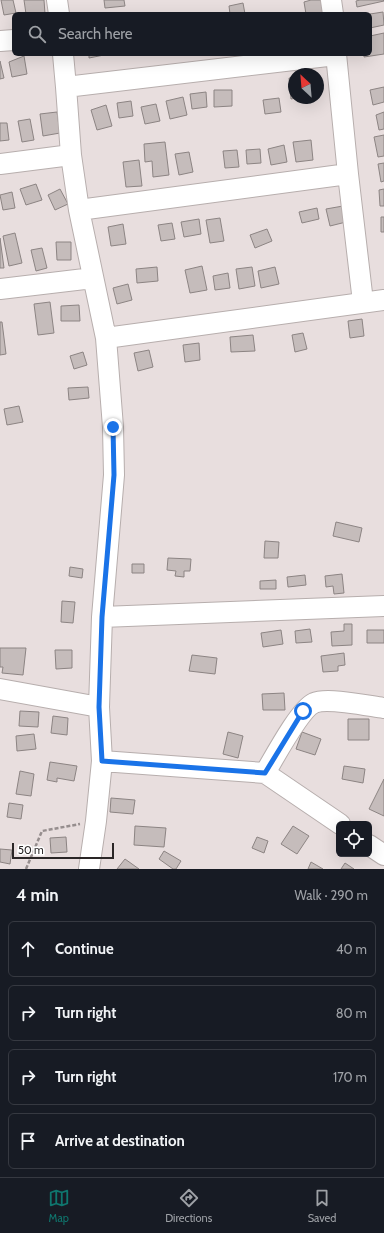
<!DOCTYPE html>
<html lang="en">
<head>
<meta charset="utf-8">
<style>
	:root { --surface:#171b24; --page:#20242c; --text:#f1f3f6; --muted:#9ea1a6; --line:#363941; --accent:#0f766e }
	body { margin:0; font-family:Cabin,sans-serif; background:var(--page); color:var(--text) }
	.controls { position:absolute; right:12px; bottom:12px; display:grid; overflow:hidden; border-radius:6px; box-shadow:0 4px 16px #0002 }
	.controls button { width:36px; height:36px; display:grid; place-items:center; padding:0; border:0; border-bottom:1px solid var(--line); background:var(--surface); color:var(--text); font:20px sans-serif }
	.compass { position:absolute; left:288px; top:68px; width:36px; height:36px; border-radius:50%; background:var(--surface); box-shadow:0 4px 16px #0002; rotate:334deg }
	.scale { position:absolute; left:12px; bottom:10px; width:102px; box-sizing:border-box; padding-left:4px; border:2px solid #2a2626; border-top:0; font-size:11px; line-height:14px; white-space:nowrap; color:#2a2626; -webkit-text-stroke:3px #fff; paint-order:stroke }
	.stop { position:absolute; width:12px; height:12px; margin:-9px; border:3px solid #1a73e8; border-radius:50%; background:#fff }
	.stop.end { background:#1a73e8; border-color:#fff; box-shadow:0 1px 4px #0008 }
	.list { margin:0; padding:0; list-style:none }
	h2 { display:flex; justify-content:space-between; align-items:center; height:52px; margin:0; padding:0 16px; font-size:17px }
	h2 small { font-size:13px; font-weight:400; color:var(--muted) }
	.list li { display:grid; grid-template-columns:26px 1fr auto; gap:12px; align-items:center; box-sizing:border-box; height:56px; margin:0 8px 8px; padding:0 8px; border:1px solid var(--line); border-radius:6px }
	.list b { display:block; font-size:15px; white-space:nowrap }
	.list em { font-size:13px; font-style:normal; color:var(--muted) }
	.icon { flex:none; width:22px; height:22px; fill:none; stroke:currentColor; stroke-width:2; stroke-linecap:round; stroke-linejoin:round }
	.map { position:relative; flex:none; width:384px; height:869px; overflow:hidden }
	.search { position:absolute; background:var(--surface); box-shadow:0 4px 16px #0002; left:12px; right:12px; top:12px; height:44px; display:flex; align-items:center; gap:10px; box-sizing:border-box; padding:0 14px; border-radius:6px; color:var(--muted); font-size:15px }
	.sheet { height:308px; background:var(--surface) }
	nav { display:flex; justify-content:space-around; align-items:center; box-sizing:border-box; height:56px; border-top:1px solid var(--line); background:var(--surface); font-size:11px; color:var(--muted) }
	nav a { display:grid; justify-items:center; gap:2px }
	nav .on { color:var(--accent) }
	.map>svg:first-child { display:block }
	.building { fill:#c5bcbb; stroke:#8c8483 }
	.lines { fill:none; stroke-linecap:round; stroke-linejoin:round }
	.minor-casing { stroke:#b7aead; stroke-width:22 }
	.path { stroke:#968e8e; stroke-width:2.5; stroke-dasharray:4 2; stroke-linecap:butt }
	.minor { stroke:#fff; stroke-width:20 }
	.route { stroke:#1a73e8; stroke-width:5 }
</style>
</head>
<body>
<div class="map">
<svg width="384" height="869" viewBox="0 0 384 869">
	<rect width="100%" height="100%" fill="#e8dede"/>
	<path class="building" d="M1,0h12l3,13 -12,2z
		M24,0h20l1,14h-19z
		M104,0h20l1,6 -20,2z
		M311,0h14l1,11 -4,1v2h-16l-2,-12z
		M360,0h23l1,1 -27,6 -1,-6z
		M243,3l2,11h-15l-1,-8z
		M383,12l1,13 -14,3v-14z
		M384,33v21l-20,3v-3h6v-18z
		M89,54h14l1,1 -15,3z
		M24,56l3,18 -15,3 -3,-15z
		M0,61l4,17 -4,1z
		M289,78h5v20h2l-5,1z
		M384,87v15l-11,3 -3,-15z
		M214,90h18v16l-18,1z
		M206,92l1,15 -15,2 -2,-15z
		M183,97l4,18 -17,4 -4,-18z
		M279,98l2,14 -16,2 -2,-14z
		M131,101l2,15 -14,2 -2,-15z
		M156,104l4,17 -15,3 -4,-17z
		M106,105l6,21 -15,4 -6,-20z
		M57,112l3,21 -17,3 -3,-22z
		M384,112v17l-5,1 -3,-15z
		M30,119l4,21 -12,2 -4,-21z
		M0,123h7l2,17 -9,1z
		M384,135v21l-6,1 -4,-20z
		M311,140l2,20 -17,2 -3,-20z
		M165,142l4,33 -16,2 -1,-16 -7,1 -1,-18z
		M284,145l3,17 -16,3 -3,-16z
		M260,149l1,14 -14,1 -1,-14z
		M237,150l2,17 -14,1 -2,-17z
		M189,152l4,20 -14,3 -4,-21z
		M139,160l3,26 -16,1 -3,-25z
		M384,163v18l-3,1 -3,-18z
		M36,184l6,16 -16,5 -6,-16z
		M60,189l8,15 -13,6 -7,-15z
		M384,189v17h-4l-1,-16z
		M12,192l3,16 -12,2 -3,-15z
		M343,206l3,16 -16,4 -4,-17z
		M317,208l2,11 -17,4 -3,-11z
		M381,217h3v15h-3z
		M220,218l4,23 -14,2 -4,-23z
		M199,219l2,15 -17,3 -3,-15z
		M172,223l3,16 -14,2 -3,-16z
		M123,224l3,20 -15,2 -3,-19z
		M267,229l5,12 -17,7 -5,-13z
		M15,233l7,30 -13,3 -6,-30z
		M0,238l4,30h-4z
		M56,242h15v18h-14z
		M42,248l5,20 -11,3 -5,-21z
		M202,266l5,24 -17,3 -5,-23z
		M157,267l1,14 -21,2 -1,-14z
		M252,267l3,19 -16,3 -3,-20z
		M275,267l4,17 -18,4 -3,-17z
		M228,273l2,15 -15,2 -2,-14z
		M128,284l4,16 -15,4 -4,-16z
		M50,302l4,31 -16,2 -4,-31z
		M79,305l1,16h-19v-15z
		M362,319l2,17 -14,2 -2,-17z
		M0,322h2l4,32 -6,1z
		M303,333l4,16 -12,3 -3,-17z
		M253,335l2,16 -24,1 -1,-15z
		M199,343l1,17 -15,2 -2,-17z
		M149,350l4,17 -15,4 -4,-18z
		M83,352l4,13 -13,4 -4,-13z
		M88,387l1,11 -20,2 -1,-12z
		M19,406l4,16 -16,3 -3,-16z
		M336,522l26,6 -3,14 -26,-6z
		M265,541l14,1 -1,16h-14z
		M168,558l23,1 -1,12h-6v6l-9,-1 1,-5 -9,-1z
		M132,564h12v9h-12z
		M70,567l13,2 -1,9 -13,-2z
		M342,574l2,19 -10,1 -1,-8 -7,1 -1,-11z
		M305,575l1,10 -18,2 -1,-10z
		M276,580v9h-16v-8z
		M62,601l13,1 -2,21 -12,-1z
		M344,624h8v21l-20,1 -1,-14 13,-1z
		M310,629l2,13 -16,1 -1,-12z
		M281,630l2,14 -20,3 -2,-14z
		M367,630h17v13h-17z
		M0,648h26l-3,27 -21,-2 1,-6h-3z
		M55,650h17v18l-16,1z
		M344,653l1,12 -7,1v5l-15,1 -2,-16z
		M192,655l25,3 -2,16 -26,-3z
		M284,693l1,17h-22l-1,-16z
		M20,711l19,1 -1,15 -19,-1z
		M53,716l15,2 -1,17 -16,-2z
		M348,719h21v21h-21z
		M228,732l15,4 -5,22 -15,-4z
		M302,732l19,7 -6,16 -19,-6z
		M34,734l2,15 -19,2 -1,-15z
		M50,762l27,4 -3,15 -17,-3v4l-10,-2z
		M344,766l21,3 -2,14 -21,-4z
		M20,771l14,3 -3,22 -15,-2z
		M384,779v37l-15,-7z
		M111,798l24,2 -2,14 -23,-2z
		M9,803l14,2 -2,14 -14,-2z
		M135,826l31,2 -2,19 -30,-2z
		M293,826l16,10 -12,18 -16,-10z
		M66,837l1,15 -16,1 -1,-15z
		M257,837l11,4 -4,12 -12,-5z
		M0,849l12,1 -2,14 -10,-2z
		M164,851l17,10 -5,8h-3l-14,-10z
		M125,859l14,10h-22z
		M311,862l12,7h-15z
		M345,863l9,6h-13z"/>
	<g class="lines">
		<defs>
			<path id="minor" d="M57,0l2,14
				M331,0l2,14
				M0,41l14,-1
				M63,54l3,33 5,68 8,55 27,128 7,89 1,48 -12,142 -3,90 3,54 -6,60 -7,48
				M336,54l12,120 15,128
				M66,87l270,-32
				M0,164l71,-9
				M79,210l269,-36
				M0,289l93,-11
				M106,338l278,-38
				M102,617l282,-11
				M0,689l99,18
				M102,761l163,12 75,51
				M265,773c9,-15 35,-64 49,-70 13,-6 55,3 70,5
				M369,845l15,10"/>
		</defs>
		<use href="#minor" class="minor-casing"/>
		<path class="path" d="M26,869l16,-38 38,-7"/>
		<use href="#minor" class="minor"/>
	</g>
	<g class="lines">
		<path class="route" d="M113,427l1,48 -12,142 -3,90 3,54 163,12 38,-62"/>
	</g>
</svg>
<div class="controls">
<button><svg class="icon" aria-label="locate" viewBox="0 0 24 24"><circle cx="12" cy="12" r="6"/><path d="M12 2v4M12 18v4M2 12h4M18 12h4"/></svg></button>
</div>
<svg class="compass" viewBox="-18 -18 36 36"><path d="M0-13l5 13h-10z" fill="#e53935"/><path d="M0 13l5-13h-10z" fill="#9ea1a6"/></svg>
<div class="scale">50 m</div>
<div class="stop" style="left:303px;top:711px"></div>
<div class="stop end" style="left:113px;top:427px"></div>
<div class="search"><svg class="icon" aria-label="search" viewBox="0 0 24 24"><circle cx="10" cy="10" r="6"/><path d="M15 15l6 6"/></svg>Search here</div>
</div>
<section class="sheet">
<h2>4 min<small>Walk · 290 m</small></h2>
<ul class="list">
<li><svg class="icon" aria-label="ahead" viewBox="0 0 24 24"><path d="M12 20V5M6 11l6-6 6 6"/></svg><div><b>Continue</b></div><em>40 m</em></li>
<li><svg class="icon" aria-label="right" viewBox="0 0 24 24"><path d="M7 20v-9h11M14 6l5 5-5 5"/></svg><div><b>Turn right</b></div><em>80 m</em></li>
<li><svg class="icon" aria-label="right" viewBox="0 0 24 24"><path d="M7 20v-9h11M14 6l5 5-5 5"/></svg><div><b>Turn right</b></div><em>170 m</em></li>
<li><svg class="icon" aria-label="arrive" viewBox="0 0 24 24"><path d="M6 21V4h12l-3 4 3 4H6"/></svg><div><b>Arrive at destination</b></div></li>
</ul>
</section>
<nav>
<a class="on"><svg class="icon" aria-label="map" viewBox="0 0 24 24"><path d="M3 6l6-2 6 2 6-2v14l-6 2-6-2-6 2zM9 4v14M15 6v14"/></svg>Map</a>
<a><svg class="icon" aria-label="directions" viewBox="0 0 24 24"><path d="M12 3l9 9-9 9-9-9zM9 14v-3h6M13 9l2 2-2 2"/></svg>Directions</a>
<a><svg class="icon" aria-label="saved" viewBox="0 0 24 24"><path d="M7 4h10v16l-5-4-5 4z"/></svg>Saved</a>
</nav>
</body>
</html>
